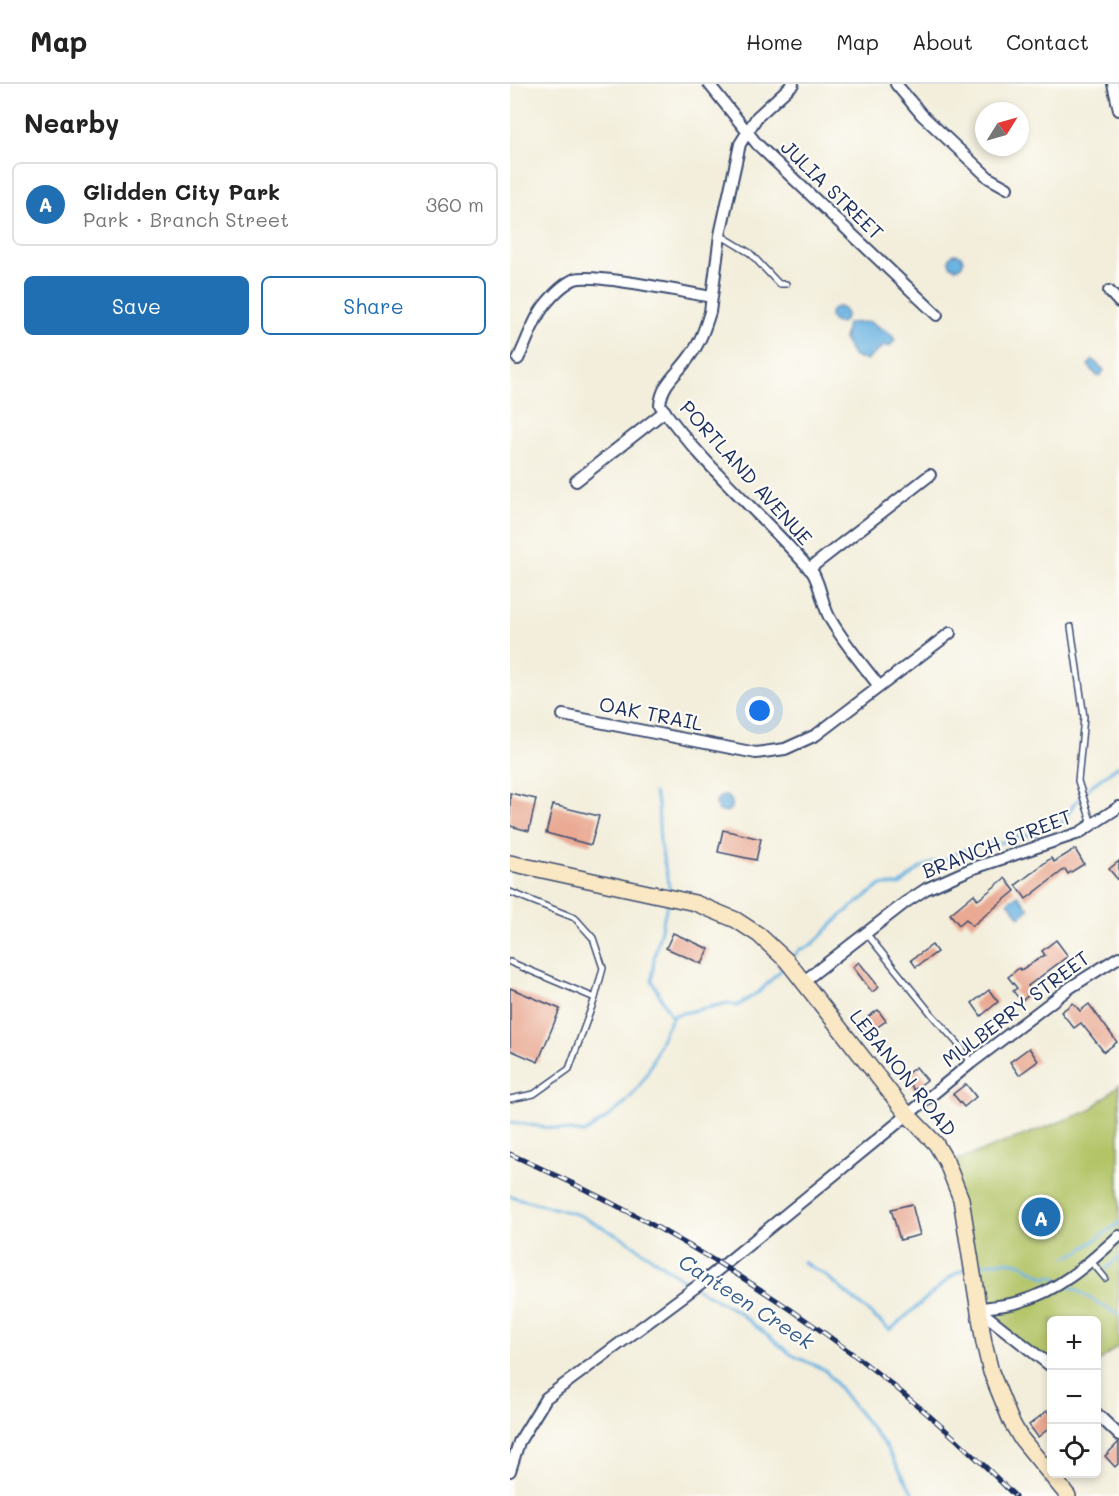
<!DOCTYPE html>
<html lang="en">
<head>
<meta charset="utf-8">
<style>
	:root { --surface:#fff; --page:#f2f2f2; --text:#222; --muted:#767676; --line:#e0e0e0; --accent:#1f6fb2 }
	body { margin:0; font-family:Mali,sans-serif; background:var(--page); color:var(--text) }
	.controls { position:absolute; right:18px; bottom:18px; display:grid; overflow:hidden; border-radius:9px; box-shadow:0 3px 9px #0003 }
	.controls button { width:54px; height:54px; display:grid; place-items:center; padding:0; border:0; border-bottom:2px solid var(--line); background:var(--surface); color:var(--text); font:30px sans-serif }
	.compass { position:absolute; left:465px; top:18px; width:54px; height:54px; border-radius:50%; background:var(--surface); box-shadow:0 3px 9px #0003; rotate:53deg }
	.you { position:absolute; left:250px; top:627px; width:21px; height:21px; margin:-15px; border:4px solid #fff; border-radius:50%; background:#1a73e8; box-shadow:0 0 0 9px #1a73e833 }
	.badge { display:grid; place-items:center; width:39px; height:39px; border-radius:50%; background:var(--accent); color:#fff; font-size:20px; font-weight:700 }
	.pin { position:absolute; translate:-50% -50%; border:3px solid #fff; box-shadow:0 2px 6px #0006 }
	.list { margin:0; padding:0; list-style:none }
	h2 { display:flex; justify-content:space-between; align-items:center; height:78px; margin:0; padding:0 24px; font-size:26px }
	h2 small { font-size:20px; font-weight:400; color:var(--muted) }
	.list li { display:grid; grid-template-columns:39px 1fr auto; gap:18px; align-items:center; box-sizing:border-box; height:84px; margin:0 12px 12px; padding:0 12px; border:2px solid var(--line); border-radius:9px }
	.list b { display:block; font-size:22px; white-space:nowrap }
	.list p { margin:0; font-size:20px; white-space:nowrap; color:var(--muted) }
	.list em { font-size:20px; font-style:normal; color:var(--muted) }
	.actions { display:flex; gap:12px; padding:18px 24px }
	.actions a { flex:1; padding:14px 0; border:2px solid var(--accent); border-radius:9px; text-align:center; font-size:21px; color:var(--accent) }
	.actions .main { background:var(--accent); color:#fff }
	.icon { flex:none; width:33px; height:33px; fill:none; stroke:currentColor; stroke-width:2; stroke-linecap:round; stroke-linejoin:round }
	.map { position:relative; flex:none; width:609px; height:1412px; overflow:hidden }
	header { display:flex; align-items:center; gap:36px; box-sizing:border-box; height:84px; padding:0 30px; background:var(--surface); border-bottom:2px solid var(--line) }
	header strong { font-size:28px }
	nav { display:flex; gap:33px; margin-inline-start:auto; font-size:21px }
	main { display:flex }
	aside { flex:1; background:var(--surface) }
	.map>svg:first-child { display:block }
	.green { fill:#b3c467; stroke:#677a62; stroke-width:1.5 }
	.water { fill:#69b2e1; stroke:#4270a0; stroke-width:1.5 }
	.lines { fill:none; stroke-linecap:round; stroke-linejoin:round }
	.stream { stroke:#69b2e1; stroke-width:3 }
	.building { fill:#e9a993 }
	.lane-casing { stroke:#3b4c71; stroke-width:8 }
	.street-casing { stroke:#3b4c71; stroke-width:14 }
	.secondary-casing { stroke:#3b4c71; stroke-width:18 }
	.lane { stroke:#fff; stroke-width:5 }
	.street { stroke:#fff; stroke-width:10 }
	.secondary { stroke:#fae7c3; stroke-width:15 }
	.rail-casing { stroke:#1b2f5e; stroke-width:5 }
	.rail { stroke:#fdfcf7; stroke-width:3; stroke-dasharray:9; stroke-linecap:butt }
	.labels { text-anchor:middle; stroke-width:4.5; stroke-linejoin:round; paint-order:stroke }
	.street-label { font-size:20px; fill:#1b2f5e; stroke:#fdfcf7 }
	.water-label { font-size:21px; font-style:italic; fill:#365d8c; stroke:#fdfcf7 }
</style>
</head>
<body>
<header>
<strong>Map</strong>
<nav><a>Home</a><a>Map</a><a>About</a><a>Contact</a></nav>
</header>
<main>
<aside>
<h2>Nearby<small></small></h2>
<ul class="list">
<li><span class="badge">A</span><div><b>Glidden City Park</b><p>Park · Branch Street</p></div><em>360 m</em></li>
</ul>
<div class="actions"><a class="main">Save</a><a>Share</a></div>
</aside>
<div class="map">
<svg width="609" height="1412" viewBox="0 0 609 1412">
	<rect width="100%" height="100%" fill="#fdfcf7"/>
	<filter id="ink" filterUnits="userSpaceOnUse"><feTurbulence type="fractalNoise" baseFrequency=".0167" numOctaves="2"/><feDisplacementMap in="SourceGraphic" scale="12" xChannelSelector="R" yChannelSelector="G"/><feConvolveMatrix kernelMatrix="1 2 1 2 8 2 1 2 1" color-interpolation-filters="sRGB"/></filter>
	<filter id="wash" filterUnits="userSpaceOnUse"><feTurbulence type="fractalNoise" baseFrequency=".008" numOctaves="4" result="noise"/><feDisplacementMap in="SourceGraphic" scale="24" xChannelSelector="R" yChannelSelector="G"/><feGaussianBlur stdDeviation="1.35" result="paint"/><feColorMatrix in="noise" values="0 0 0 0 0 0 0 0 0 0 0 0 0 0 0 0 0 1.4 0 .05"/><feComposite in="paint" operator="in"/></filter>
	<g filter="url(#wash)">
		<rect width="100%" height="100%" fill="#f3eedb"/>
		<path class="green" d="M609,1001v260l-22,18 -1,-43h-44l-1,50 -73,-61 -31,-145 142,-53z"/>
		<path class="water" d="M439 177a7 7 0 1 1 14 0a7 7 0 1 1-14 0Z
			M320 231a8 8 0 1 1 16 0a8 8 0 1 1-16 0Z
			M360,238l20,11 5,7 -6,7 -4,-2 -18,15 -13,-3 -10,-17 3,-17z
			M583,276l11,10 -4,6h-3l-9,-11z
			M206 720a8 8 0 1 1 16 0a8 8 0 1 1-16 0Z
			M508,811l11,14 -9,8 -12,-15z"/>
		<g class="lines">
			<path class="stream" d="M144,709l4,11 2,39 10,48
				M158,817l-14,57 -2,23 20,37
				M282,874l8,-9 6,-1 8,-5 30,-30 37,-28h19l20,-17 13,-6h9l18,-11 26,-7 18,-2 18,-7h15l9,-8h7l9,-4 12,-19 17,-18 28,-21
				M0,1038l74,11c30,-19 52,-34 67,-68 7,-18 12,-34 23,-50l54,-12 9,3 23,-15 26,-26
				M0,1112l69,19 46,24 67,47
				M557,1173l13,-6 39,-28
				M293,1178l22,13 65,55 62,-54 16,-9
				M467,1181l29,-4 13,2 27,15 6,-2 67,39
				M596,1185l13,-12
				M187,1205l41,23 54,43 33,15 61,77 29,49"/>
		</g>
		<g id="blocks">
			<path class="building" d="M0,709l26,6 -7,32 -19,-5z
				M43,721l46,11 -8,29 -45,-12z
				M213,746l38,9 -5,21 -38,-8z
				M565,765l9,15 -16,10 -3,-5 -39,30 -10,-14 35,-27 3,4z
				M609,777v20l-10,-12z
				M495,794l10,13 -43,35 -6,-7 -7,6 -9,-11 24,-20 4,6z
				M163,849l36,16 -7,15 -36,-16z
				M546,856l12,16 -40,30 5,6 -12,9 -8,-10 4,-3 -9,-11 11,-9 2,2 24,-15 -3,-4z
				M422,861l5,7 -21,15 -5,-7z
				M349,878l20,25 -7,5 -19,-25z
				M0,904l50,21 -22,53 -28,-12z
				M479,906l9,12 -17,14 -9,-13z
				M563,919l7,8 9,-7 28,38 -13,10 -23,-29 -7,5 -13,-16z
				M368,926l8,11 -19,13 -8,-11z
				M519,964l9,13 -19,14 -9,-13z
				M406,983l11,13 -13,10 -10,-14z
				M456,1000l10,13 -12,10 -11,-13z
				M402,1120l8,31 -20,5 -9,-31z
				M537,1327l5,5v20l-5,-6 -9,7 -9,-12z
				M609,1358v21l-4,4 -10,-11z"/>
		</g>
	</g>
	<g filter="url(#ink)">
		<use href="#blocks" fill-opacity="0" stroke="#3b4c71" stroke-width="1.5"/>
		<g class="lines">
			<defs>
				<path id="lane" d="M210,151l30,18 29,31h7
					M561,543l13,90 -6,64 14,43
					M0,808l65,26 18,20 10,30 -8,30
					M356,849l67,83 28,31 10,16
					M0,878l85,36 -26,71 -35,25 -24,5
					M581,1177l14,17"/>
				<path id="street" d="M199,0l48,60 180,171
					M283,0l-36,33 -17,27 -20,91 -10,77c-5,16 -10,31 -20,44 -12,18 -28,26 -30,49 44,62 104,111 153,168 9,16 9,34 19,49 13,22 31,43 47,64
					M386,0l26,31 67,63 18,10
					M603,0l6,26
					M599,207l10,11
					M8,275c9,-17 14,-37 26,-53 8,-10 19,-22 31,-27 17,-6 114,14 136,18
					M66,397l89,-70
					M299,485l121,-94
					M53,631l193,38 29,-4 31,-14 134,-102
					M294,897l102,-79 20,-13 45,-20 108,-36 40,-26
					M468,1225c13,-3 28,-3 41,-7 40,-11 70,-39 100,-66
					M468,1225l74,58
					M586,1329l23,22
					M0,1387l9,-29 27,-44 162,-120 263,-215 100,-76 48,-30"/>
				<path id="secondary" d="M0,779l185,40 41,17 23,15 28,26 120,153 29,30 10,17 15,38 23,144 7,29 20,49 9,16 48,59"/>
			</defs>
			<use href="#lane" class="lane-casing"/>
			<use href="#street" class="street-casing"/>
			<use href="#secondary" class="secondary-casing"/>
			<use href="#lane" class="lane"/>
			<use href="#street" class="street"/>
			<use href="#secondary" class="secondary"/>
			<defs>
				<path id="rail" d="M0,1070c187,84 361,195 505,342"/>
			</defs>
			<use href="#rail" class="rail-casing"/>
			<use href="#rail" class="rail"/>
		</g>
	</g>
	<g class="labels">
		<g class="street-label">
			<text transform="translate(322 106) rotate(44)" y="7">JULIA STREET</text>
			<text transform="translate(236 389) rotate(48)" y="7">PORTLAND AVENUE</text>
			<text transform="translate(141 630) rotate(11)" y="7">OAK TRAIL</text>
			<text transform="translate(487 760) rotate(-21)" y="7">BRANCH STREET</text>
			<text transform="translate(506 925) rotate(-37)" y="7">MULBERRY STREET</text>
			<text transform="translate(393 989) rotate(51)" y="7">LEBANON ROAD</text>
		</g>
		<g class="water-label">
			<text transform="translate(236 1218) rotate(33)" y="7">Canteen Creek</text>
		</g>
	</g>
</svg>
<div class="controls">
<button>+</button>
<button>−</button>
<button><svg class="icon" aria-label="locate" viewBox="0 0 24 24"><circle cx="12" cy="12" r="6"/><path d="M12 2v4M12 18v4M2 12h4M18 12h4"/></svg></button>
</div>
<svg class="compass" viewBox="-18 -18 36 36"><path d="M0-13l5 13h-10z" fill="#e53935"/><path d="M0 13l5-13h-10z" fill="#767676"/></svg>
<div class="you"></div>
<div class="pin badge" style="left:531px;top:1133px">A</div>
</div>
</main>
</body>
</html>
